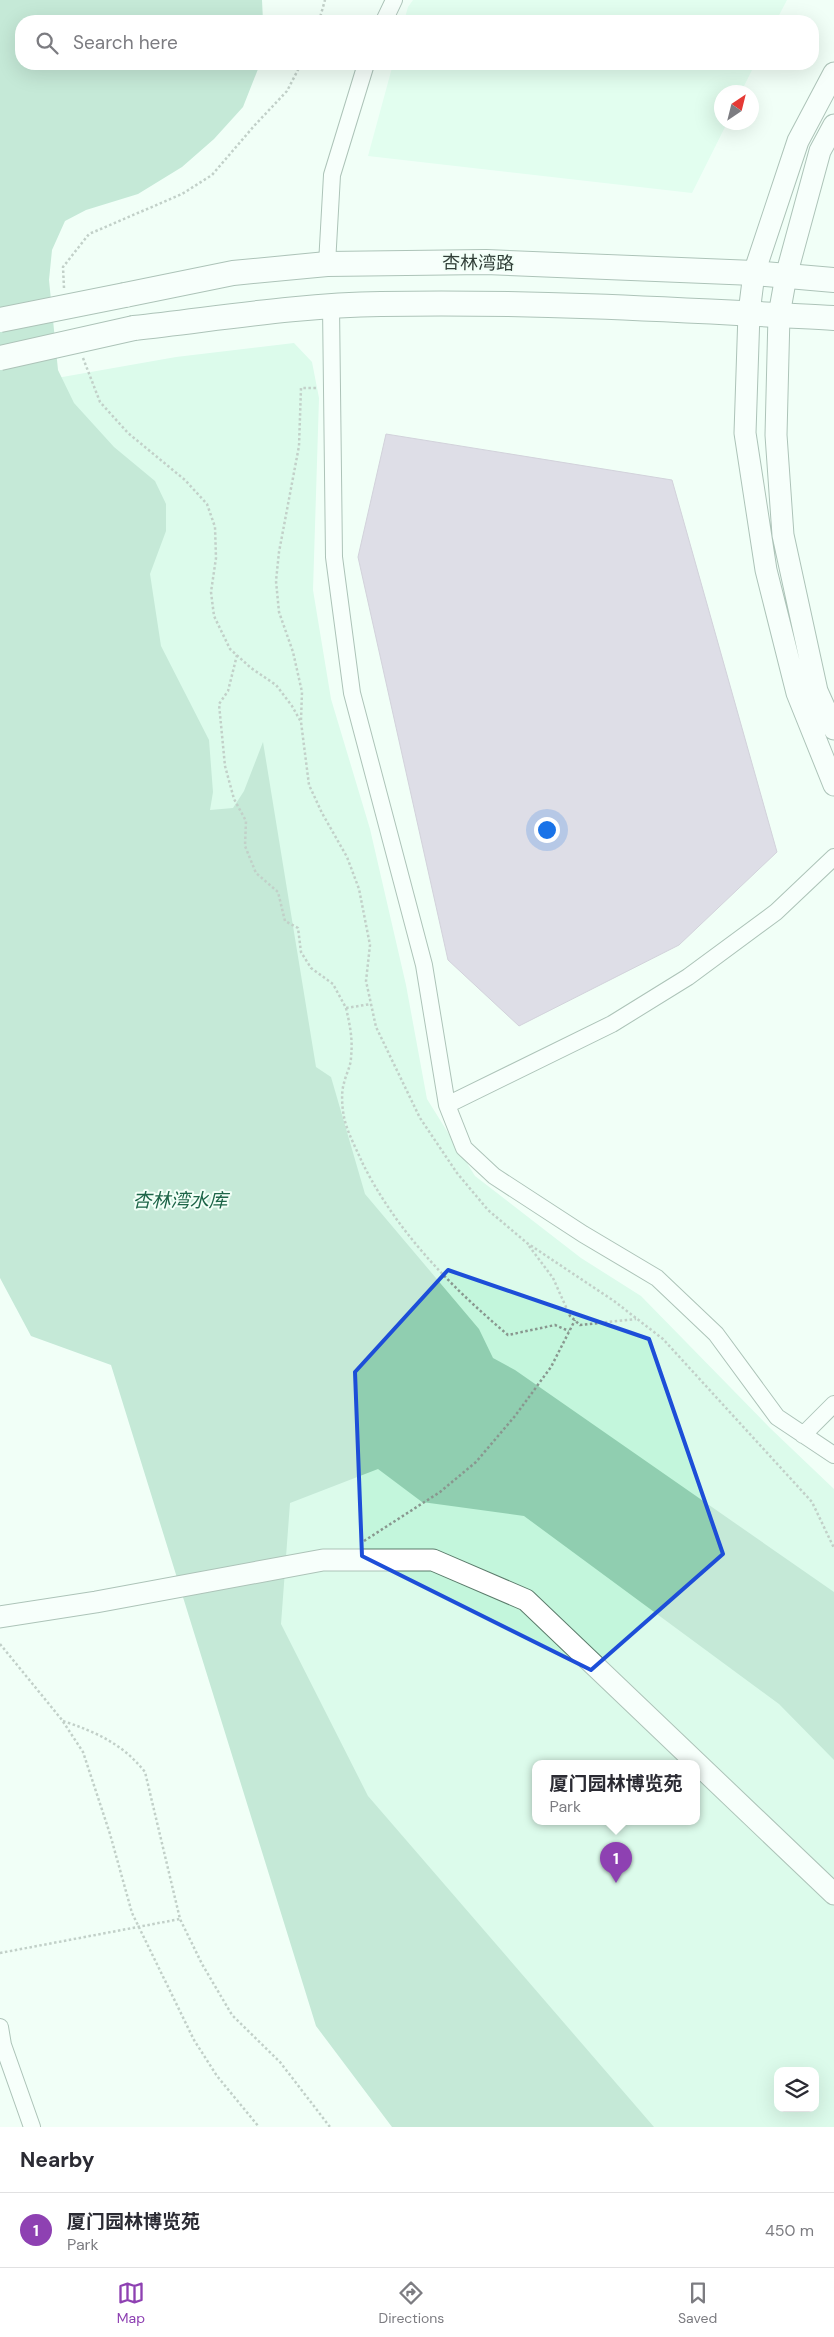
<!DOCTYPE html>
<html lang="en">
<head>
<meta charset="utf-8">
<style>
	:root { --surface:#fff; --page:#f2f2f3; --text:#2b2b33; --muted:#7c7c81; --line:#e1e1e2; --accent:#8e41b2 }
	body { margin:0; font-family:"DM Sans","Noto Sans SC",sans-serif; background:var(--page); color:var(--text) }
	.controls { position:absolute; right:15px; bottom:15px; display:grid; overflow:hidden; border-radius:10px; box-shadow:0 5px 20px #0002 }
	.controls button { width:45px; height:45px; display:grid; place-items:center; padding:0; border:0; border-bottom:1px solid var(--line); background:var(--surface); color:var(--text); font:25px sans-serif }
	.compass { position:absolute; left:714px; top:85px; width:45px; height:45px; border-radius:50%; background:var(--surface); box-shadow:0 5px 20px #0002; rotate:35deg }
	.you { position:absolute; left:546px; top:829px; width:18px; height:18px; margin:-12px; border:4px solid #fff; border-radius:50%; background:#1a73e8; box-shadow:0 0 0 8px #1a73e833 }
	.badge { display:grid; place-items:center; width:32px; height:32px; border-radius:50%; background:var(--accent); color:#fff; font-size:16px; font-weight:700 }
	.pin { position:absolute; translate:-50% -41px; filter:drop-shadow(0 1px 2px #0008) }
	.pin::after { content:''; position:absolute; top:26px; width:18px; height:15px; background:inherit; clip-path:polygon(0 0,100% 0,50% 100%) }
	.popup { position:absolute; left:532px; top:1760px; width:168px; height:65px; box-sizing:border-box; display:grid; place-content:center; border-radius:10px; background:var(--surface); filter:drop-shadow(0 1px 4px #0005); font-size:16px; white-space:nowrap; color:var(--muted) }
	.popup b { font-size:19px; color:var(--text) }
	.popup::after { content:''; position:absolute; left:50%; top:100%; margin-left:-10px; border:10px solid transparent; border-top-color:var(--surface) }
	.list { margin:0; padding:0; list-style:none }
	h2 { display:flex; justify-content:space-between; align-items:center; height:65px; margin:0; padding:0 20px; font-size:21px }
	h2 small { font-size:16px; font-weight:400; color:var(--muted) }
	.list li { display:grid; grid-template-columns:32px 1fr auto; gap:15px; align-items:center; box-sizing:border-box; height:75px; padding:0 20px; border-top:1px solid var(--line) }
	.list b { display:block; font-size:19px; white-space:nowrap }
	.list p { margin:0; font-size:16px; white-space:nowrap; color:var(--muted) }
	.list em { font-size:16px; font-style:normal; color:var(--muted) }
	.icon { flex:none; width:28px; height:28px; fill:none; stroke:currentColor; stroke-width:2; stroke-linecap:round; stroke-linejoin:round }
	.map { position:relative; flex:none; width:834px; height:2127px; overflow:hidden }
	.search { position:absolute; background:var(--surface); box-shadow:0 5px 20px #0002; left:15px; right:15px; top:15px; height:55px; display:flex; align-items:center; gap:12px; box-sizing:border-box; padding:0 18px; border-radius:20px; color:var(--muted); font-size:19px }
	.sheet { height:140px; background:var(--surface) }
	nav { display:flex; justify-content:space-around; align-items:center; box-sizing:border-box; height:70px; border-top:1px solid var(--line); background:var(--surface); font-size:14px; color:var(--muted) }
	nav a { display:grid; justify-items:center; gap:2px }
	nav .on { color:var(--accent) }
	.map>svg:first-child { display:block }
	.built { fill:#d0fce5 }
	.green { fill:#c3f6dc; fill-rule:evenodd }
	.water { fill:#90ceb0 }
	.building { fill:#c7b5d2; stroke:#ae9cb8 }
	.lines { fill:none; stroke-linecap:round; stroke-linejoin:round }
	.minor-casing { stroke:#5b7b6b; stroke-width:18 }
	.tertiary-casing { stroke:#5b7b6b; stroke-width:23 }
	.secondary-casing { stroke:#5b7b6b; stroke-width:26 }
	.path { stroke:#89978f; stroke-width:2.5; stroke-dasharray:2.5 2.5; stroke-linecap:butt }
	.minor { stroke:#fff; stroke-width:16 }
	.tertiary { stroke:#fff; stroke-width:21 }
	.secondary { stroke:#fff; stroke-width:24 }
	.secondary-bridge-casing { stroke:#5b7b6b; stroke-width:26; stroke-linecap:butt }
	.secondary-bridge { stroke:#fff; stroke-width:24 }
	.marked { fill:none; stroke:#1d4ed8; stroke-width:4; stroke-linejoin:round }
	.labels { text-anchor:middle; stroke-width:4; stroke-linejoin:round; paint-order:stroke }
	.street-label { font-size:18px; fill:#303e37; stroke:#f1fff7 }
	.water-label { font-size:19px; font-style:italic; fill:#1d6548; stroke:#f1fff7 }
</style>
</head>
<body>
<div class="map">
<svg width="834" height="2127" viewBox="0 0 834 2127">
	<rect width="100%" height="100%" fill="#f1fff7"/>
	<path class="built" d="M413,0h374l-11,21h-372l4,-14z
		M393,64h362l-14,28h-19v30l5,1 -35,70 -324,-37z"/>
	<path class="green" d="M294,343l18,19 7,36 -6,192 18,109 39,130 36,156 21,114 48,77 106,82 60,38 129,132 64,61v149l-392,-252 -186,-321 -205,-686 125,-22z
		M423,1395l411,296v436h-258l-314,-433 -56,-188zM536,1764h160v58h-160zM778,2071h37v37h-37z"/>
	<path class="water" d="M0,0h262l1,21h-242v43h239l-17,43 -29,32 -32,28 -44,27 -52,16 -21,11 -13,29 -3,30 9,90 16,33 40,44 41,34 11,23v27l-16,43 11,72 48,94 4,52 -3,18 23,-2 11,-17 19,-49 53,325 15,10 34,117 114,135 14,29 22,12 319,222v168l-55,-56 -255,-188 -102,-14 -44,-33 -88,34 -9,121 87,172 286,331h-262l-76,-101 -205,-661 -80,-29 -31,-58z"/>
	<path class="building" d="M386,434l286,46 105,372 -98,93 -160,81 -71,-66 -90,-403z"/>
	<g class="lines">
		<defs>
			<path id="minor" d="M384,21l10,-21
				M327,264l5,-89 34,-111
				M331,306l3,251 18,136 72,272 23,140 17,43 30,28 89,58 74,44 59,56 61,83 57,38
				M447,1105l165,-81 76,-47 88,-65 58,-55
				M803,1435l31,-31
				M0,2027l3,18 29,82"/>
			<path id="tertiary" d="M834,73l-36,68 -44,132 -5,40 -4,120 21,137 31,123 37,92
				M834,125l-14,26 -34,125 -7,39 -3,120 7,100 34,156 17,38
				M0,1617l96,-15 227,-42h110l93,40 308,294"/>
			<path id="secondary" d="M125,295l108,-22 94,-9 159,-2 268,11 80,7
				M134,328c82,-9 165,-23 247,-24 151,-3 302,6 453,14"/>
		</defs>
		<use href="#minor" class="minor-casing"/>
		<use href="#tertiary" class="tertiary-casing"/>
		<use href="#secondary" class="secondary-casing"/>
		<path class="path" d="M319,21l6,-21
			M64,288l-1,-21 26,-33 93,-40 30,-19 42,-49 33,-35 14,-27
			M83,358l17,44 28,31 57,47 22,24 8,23 1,31 -5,34 3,24 16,33 21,19 25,17 16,21 9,16 8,63 13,28 25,44 12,32 11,56 -4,36 10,46 44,91 37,55 31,37 39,33 87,58 49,38 149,163 22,46
			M237,655l-9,36 -9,13 6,62 9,33 12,22 -1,25 11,27 22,19 7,29 13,7 3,24 10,16 22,16 13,24 25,-4
			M301,720l1,-28 -9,-40 -14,-40 -3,-31 3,-29 20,-106 2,-58h17
			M346,1008c4,17 7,32 5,49 0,9 -5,17 -7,26 -3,9 -2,24 0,34 3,15 12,31 18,45 34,69 88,124 146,173l47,-10 14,6
			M529,1246l24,32 17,38 10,9 56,-6
			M364,1541l76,-49 36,-30 39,-46 36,-49 24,-47
			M0,1644l62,76 21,32 27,82 22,79 62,127 23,36 42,51
			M63,1721c33,11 60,23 82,51l35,147 22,45 30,51 48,47 50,65
			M0,1953l180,-34"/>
		<use href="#minor" class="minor"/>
		<use href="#tertiary" class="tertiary"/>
		<use href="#secondary" class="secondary"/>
		<defs>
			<path id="secondary-bridge" d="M0,320l125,-25
				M0,358l134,-30"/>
		</defs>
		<use href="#secondary-bridge" class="secondary-bridge-casing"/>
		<use href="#secondary-bridge" class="secondary-bridge"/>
	</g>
	<path d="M0 0H834V2127H0ZM448,1270l201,69 74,215 -132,116 -229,-114 -7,-184z" fill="#f1fff7" fill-opacity=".55" fill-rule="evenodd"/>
	<path class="marked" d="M448,1270l201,69 74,215 -132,116 -229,-114 -7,-184z"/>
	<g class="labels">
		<g class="street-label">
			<text transform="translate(478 263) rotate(1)" y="6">杏林湾路</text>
		</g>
		<g class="water-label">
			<text x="180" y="1207">杏林湾水库</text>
		</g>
	</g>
</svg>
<div class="controls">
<button><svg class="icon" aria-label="layers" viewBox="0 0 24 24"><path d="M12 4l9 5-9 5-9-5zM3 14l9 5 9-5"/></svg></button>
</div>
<svg class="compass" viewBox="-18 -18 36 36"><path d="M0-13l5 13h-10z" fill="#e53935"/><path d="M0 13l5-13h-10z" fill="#7c7c81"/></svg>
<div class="you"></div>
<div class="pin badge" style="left:616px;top:1883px">1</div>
<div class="popup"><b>厦门园林博览苑</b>Park</div>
<div class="search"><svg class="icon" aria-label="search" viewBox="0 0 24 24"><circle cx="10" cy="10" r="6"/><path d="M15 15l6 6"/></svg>Search here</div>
</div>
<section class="sheet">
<h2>Nearby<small></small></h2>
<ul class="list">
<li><span class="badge">1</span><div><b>厦门园林博览苑</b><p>Park</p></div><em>450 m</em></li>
</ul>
</section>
<nav>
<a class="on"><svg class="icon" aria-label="map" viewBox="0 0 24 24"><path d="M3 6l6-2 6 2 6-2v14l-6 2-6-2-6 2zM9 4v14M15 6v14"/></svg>Map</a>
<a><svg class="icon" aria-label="directions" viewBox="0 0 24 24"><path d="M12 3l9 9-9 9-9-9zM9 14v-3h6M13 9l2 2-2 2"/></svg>Directions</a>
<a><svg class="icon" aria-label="saved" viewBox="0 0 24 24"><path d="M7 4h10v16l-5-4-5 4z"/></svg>Saved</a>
</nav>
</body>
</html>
